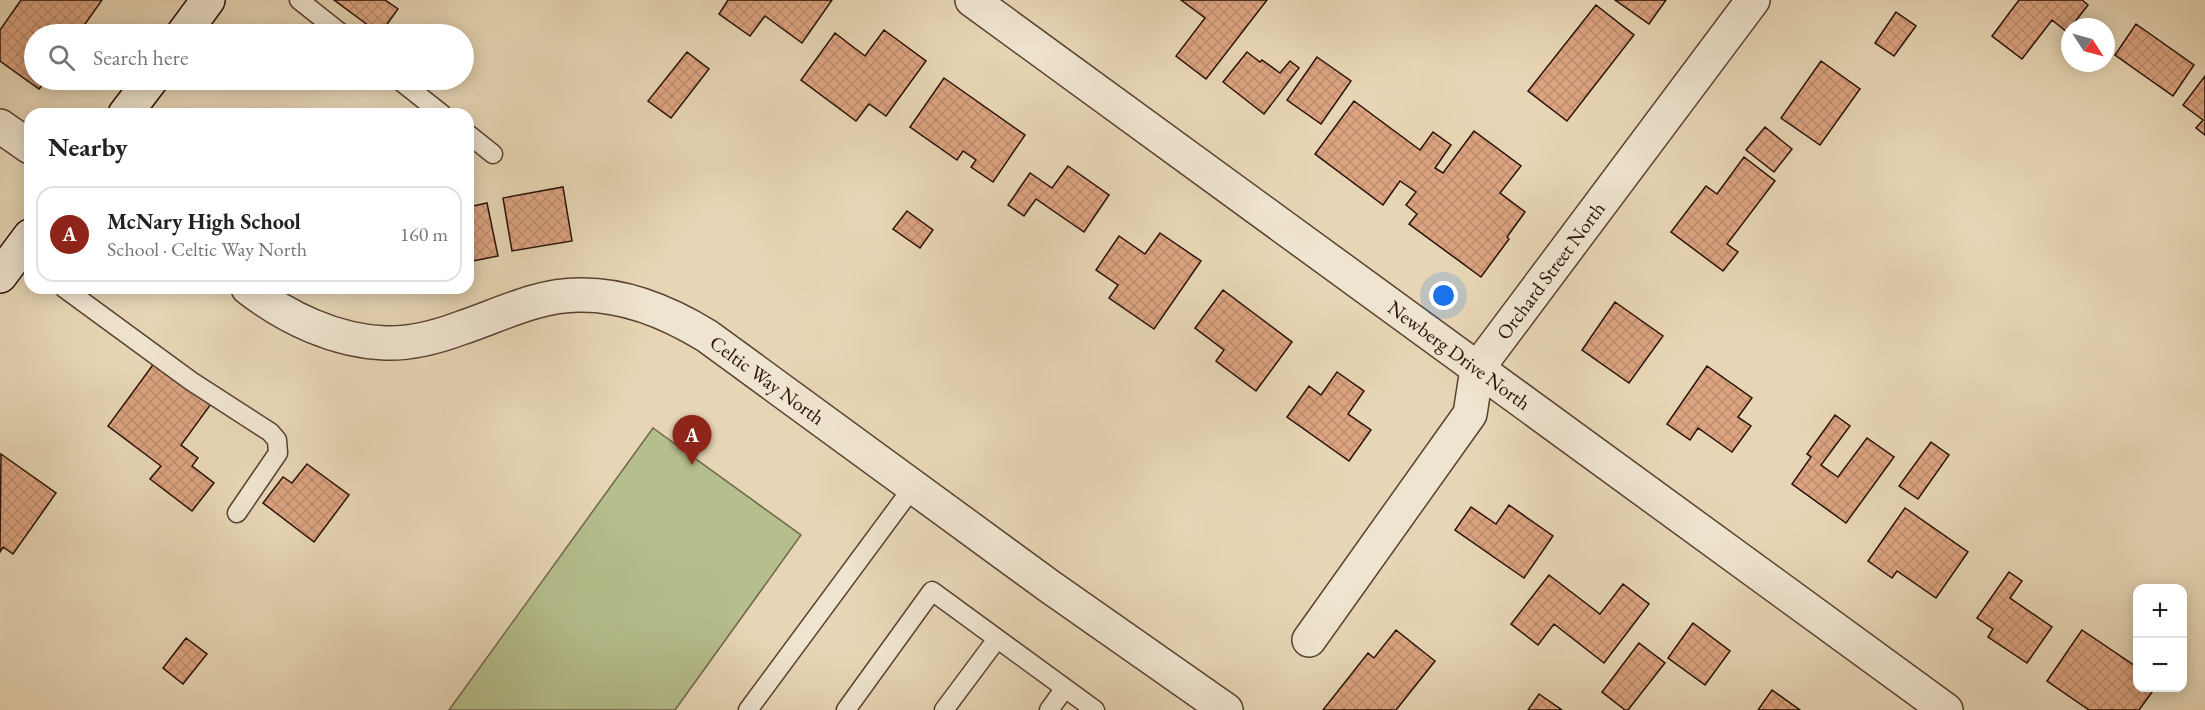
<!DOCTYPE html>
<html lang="en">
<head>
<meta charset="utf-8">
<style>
	:root { --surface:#fff; --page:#f2f2f2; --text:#222; --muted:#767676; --line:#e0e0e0; --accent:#8f2418 }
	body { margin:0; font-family:"EB Garamond",serif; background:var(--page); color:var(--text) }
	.controls { position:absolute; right:18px; bottom:18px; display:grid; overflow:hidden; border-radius:12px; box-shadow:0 3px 15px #0003 }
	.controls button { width:54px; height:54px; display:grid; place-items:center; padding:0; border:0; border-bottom:2px solid var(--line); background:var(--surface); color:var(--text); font:30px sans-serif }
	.compass { position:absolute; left:2061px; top:18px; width:54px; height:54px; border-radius:50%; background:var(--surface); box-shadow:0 3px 15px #0003; rotate:126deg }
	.you { position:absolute; left:1444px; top:296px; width:21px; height:21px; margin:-15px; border:4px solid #fff; border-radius:50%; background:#1a73e8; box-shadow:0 0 0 9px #1a73e833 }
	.badge { display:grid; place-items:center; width:39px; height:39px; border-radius:50%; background:var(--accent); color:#fff; font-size:20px; font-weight:700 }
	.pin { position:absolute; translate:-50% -50px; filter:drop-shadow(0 2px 3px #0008) }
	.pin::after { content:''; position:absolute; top:32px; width:21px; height:18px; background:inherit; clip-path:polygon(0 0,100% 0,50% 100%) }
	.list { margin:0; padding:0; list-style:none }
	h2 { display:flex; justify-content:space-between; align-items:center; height:78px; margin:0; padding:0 24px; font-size:26px }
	h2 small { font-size:20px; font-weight:400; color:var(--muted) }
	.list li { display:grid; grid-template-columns:39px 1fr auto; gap:18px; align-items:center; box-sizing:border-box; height:96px; margin:0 12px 12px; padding:0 12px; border:2px solid var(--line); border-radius:18px }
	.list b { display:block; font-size:22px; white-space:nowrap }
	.list p { margin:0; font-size:20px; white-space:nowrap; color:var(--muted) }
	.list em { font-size:20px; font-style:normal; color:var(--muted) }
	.icon { flex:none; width:33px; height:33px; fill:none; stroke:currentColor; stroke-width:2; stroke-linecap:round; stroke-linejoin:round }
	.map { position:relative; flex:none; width:2205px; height:710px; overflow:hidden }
	.search { position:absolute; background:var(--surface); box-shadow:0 3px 15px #0003; left:24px; top:24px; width:450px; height:66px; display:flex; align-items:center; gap:15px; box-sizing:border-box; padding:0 21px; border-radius:33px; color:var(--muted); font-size:22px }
	.panel { position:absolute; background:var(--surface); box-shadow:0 3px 15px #0003; left:24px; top:108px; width:450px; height:186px; border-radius:18px }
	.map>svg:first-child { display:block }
	.garden { fill:#b5be8d; stroke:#6f664a; stroke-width:1.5 }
	.building { fill:url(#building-cross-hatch); stroke:#290f06; stroke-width:1.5 }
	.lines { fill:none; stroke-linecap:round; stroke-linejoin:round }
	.lane-casing { stroke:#584132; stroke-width:21 }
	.street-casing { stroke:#584132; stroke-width:36 }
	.secondary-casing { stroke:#290f06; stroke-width:36 }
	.lane { stroke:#efe4cf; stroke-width:18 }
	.street { stroke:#efe4cf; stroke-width:33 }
	.secondary { stroke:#efe4cf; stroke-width:33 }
	.labels { text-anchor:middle; stroke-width:6; stroke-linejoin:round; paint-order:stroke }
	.street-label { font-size:20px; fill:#290f06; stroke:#efe4cf }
</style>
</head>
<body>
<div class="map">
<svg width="2205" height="710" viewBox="0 0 2205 710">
	<defs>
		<pattern id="building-cross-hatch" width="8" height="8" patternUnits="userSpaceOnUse" patternTransform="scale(1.5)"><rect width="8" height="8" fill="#dca481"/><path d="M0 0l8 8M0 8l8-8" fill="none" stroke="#bd8c6e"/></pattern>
	</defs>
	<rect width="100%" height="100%" fill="#e7d6b5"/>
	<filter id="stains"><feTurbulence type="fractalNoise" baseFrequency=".00333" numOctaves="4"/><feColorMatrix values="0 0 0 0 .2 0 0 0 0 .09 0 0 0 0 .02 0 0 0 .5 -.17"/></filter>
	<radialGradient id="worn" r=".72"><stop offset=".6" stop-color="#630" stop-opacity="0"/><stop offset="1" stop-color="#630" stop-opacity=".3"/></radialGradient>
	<path class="garden" d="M653,428l148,107 -126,175h-226z"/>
	<path class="building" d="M21,0h81l-24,34h-44v46h12l-7,9 -39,-28v-31z
		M334,0h51l13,9 -18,25z
		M728,0h104l-30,43 -37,-27 -15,20 -31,-22z
		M1181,0h86l-61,79 -30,-23 29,-38z
		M1615,0h51l-17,24z
		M2019,0h63l6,5 -21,27 -15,-12 -30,39 -30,-23z
		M1596,5l38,30 -67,86 -39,-30z
		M1896,12l20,14 -22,30 -19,-13z
		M2136,24l58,41 -21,31 -58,-41z
		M884,30l42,31 -40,55 -17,-12 -13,17 -55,-41 34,-47 30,23z
		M687,52l22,17 -38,49 -23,-17z
		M1247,52l13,10 2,-2 18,13 10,-12 9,7 -35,46 -41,-32z
		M1317,57l34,24 -30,43 -34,-24z
		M1821,61l39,28 -40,56 -39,-27z
		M2205,76v59l-9,-7 7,-8 -20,-15z
		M944,78l81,57 -32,47 -22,-15 5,-7 -13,-9 -6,9 -47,-33z
		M1354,101l66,49 13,-18 18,13 -16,23 8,5 31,-42 47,35 -21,27 25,19 -18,25 2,2 -28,38 -72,-53 8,-10 -11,-9 10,-13 -16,-11 -17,24 -68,-51z
		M1765,127l27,22 -18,23 -28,-22z
		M1744,157l31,24 -48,63 11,8 -15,19 -52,-39 35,-46 11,8z
		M1068,166l41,29 -25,37 -48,-33 -12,17 -16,-11 22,-32 22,15z
		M563,187l9,54 -60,10 -9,-53z
		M487,203l11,53 -30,6v-55z
		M907,211l26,19 -13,18 -27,-19z
		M1160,233l41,28 -47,68 -45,-31 9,-13 -22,-15 23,-34 26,18z
		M1223,290l69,52 -36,49 -40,-30 8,-11 -29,-22z
		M1615,302l48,34 -34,47 -47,-33z
		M155,362l56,42 -30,41 17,13 -6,8 22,17 -22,28 -42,-32 11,-13 -53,-40z
		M1707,366l45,32 -14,19 13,9 -19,26 -34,-24 -8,12 -23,-16z
		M1337,372l27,19 -16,23 23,16 -22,31 -62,-44 22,-31 12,9z
		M1835,415l15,11 -29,39 17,12 29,-39 27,19 -48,66 -54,-39 19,-27 -4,-3z
		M1931,442l18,13 -31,44 -19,-13z
		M1,454l55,39 -43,61 -10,-7 -3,5z
		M307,464l42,31 -35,47 -51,-39 20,-26 9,6z
		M1509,505l44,31 -29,42 -69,-48 16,-23 25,17z
		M1905,508l63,44 -32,46 -39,-27 -5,7 -24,-17z
		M2009,572l13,9 -12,17 42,29 -25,36 -39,-26 5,-8 -16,-11z
		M1549,575l51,39 23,-30 26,20 -45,59 -50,-39 -16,21 -27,-21z
		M1693,623l37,28 -25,34 -37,-27z
		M1396,630l39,31 -39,49h-73l45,-57 6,5z
		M2082,630l56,38v20h17l-16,22h-50l-42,-29z
		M186,638l21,16 -24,30 -20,-16z
		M1639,643l26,20 -37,47h-3l-23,-18z
		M1772,690l28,20h-42z
		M1539,694l23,16h-34z"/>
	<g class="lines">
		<defs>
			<path id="lane" d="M299,0l43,34
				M399,80l43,34
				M468,134l25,20
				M64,288l127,93 79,51 7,8 1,13 -41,60
				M748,710l165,-223
				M846,710l86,-119 163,119
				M944,710l53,-71
				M1049,710l16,-22"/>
			<g id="street">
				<path id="s1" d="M972,0l974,710"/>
				<path d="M0,126l30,21"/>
				<path id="s2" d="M248,288c39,30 87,53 137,55 26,1 52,-6 76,-15 39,-13 76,-33 118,-33 46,-1 89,17 128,41l342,250 177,124"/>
				<path id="s3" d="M1309,640l161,-226 7,-45 276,-369"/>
			</g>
			<path id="secondary" d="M183,34l25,-34
				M125,114l26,-34
				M0,276l30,-40"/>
		</defs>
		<use href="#lane" class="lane-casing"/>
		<use href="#street" class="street-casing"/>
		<use href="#secondary" class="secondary-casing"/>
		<use href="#lane" class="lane"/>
		<use href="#street" class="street"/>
		<use href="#secondary" class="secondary"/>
	</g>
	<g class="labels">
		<g class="street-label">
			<text dy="7" stroke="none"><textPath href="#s3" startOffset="446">Orchard Street North</textPath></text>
			<text dy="7" stroke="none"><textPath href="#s1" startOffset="603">Newberg Drive North</textPath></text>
			<text dy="7" stroke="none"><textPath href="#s2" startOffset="562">Celtic Way North</textPath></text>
		</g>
	</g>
	<rect width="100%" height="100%" filter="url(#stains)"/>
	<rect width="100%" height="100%" fill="url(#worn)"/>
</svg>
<div class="controls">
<button>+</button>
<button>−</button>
</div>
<svg class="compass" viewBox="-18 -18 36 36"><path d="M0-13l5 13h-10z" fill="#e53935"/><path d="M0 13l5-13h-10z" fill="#767676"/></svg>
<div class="you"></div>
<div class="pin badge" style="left:692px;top:465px">A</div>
<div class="search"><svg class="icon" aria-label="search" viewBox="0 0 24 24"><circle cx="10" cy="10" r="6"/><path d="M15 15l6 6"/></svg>Search here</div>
<section class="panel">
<h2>Nearby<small></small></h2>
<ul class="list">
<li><span class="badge">A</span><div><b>McNary High School</b><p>School · Celtic Way North</p></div><em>160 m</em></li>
</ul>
</section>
</div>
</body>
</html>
